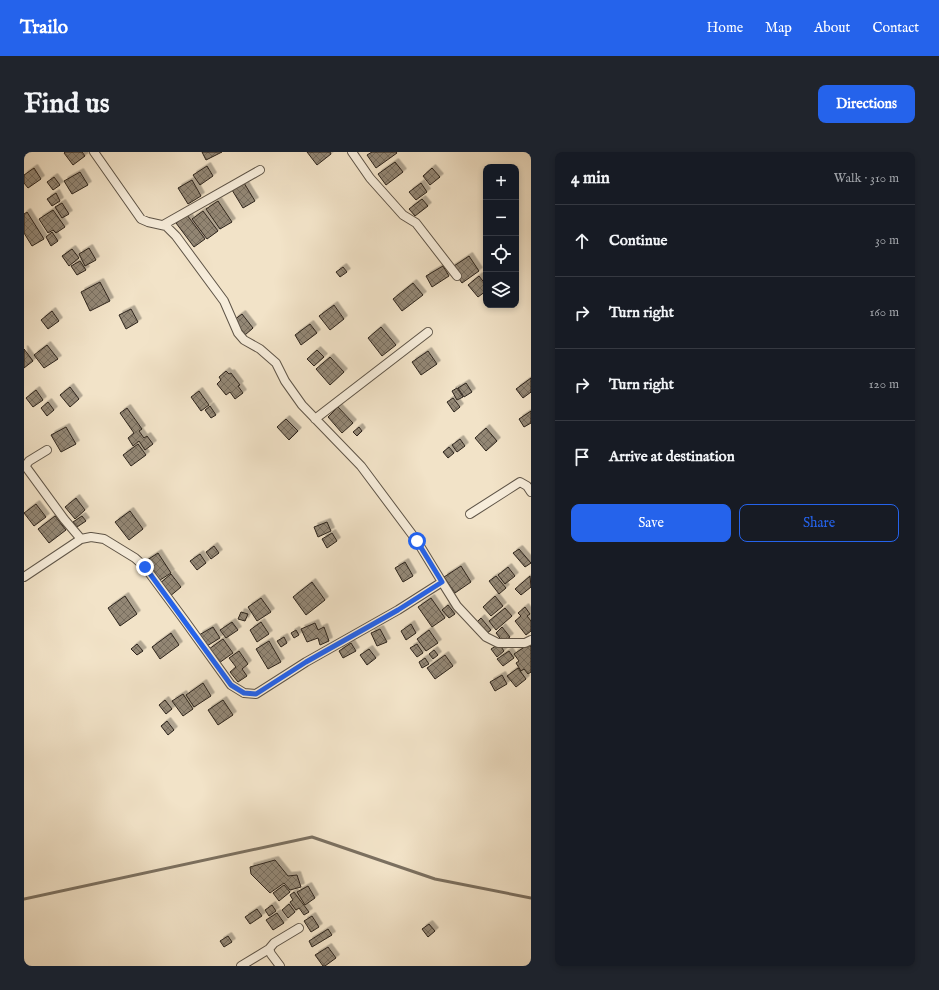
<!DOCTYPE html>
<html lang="en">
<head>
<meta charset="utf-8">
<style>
	:root { --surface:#171b24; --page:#20242c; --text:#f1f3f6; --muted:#9ea1a6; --line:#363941; --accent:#2563eb }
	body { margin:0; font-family:"IM FELL English",serif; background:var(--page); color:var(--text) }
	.controls { position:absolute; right:12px; top:12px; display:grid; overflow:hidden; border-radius:8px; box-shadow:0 2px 6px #0003 }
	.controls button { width:36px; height:36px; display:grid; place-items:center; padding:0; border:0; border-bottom:1px solid var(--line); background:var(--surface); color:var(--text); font:20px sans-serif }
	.stop { position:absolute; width:12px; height:12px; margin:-9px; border:3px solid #2563eb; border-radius:50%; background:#fff }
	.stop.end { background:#2563eb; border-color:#fff; box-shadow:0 1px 4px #0008 }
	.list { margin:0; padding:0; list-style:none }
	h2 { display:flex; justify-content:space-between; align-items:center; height:52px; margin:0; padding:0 16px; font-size:17px }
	h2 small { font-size:13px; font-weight:400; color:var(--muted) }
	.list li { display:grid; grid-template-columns:26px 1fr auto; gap:12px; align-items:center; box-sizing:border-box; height:72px; padding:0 16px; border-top:1px solid var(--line) }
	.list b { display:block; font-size:15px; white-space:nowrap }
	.list em { font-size:13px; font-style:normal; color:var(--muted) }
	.actions { display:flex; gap:8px; padding:12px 16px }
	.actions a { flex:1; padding:9px 0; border:1px solid var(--accent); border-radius:8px; text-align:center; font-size:14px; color:var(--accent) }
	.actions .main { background:var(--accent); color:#fff }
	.icon { flex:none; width:22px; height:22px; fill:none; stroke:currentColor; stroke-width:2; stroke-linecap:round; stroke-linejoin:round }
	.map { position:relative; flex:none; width:507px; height:814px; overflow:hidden; border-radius:8px }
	header { display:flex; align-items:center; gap:24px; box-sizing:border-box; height:56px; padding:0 20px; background:var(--accent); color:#fff }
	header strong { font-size:19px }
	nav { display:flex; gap:22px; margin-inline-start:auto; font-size:14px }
	.intro { display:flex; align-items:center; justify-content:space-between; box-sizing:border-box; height:96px; padding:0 24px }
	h1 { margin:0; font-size:28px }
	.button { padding:10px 18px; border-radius:8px; background:var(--accent); color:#fff; font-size:14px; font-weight:700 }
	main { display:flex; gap:24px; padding:0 24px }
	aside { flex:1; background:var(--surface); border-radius:8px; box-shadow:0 2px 6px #0003 }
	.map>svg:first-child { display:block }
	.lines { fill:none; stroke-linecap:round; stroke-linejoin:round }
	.stream { stroke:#7b7060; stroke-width:3 }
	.building { fill:url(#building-cross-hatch); stroke:#2d241c; filter:url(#shadow) }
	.street-casing { stroke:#5e5447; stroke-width:10 }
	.street { stroke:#f7eddb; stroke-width:8 }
	.route { stroke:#2563eb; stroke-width:5 }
</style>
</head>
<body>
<header>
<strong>Trailo</strong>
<nav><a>Home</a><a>Map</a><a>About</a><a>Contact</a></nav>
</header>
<div class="intro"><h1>Find us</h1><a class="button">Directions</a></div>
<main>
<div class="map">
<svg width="507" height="814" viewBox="0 0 507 814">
	<defs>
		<pattern id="building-cross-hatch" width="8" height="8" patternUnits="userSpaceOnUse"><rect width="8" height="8" fill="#938775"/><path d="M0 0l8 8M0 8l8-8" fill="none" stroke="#786e5f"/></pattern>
		<filter id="shadow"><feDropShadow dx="3.5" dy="-3.5" stdDeviation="0" flood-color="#0004"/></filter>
	</defs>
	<rect width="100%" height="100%" fill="#f2e3c8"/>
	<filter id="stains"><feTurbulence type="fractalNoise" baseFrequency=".005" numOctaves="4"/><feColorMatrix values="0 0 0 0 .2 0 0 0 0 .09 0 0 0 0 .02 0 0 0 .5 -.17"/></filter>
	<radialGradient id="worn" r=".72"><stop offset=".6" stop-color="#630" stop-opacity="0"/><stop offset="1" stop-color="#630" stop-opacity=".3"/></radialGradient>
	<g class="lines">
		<path class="stream" d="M0,747l288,-62 123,42 96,19"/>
	</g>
	<path class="building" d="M41,0h17l3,4 -12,9 -9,-12z
		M178,0h20l-16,8z
		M283,0h23l1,2 -14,11z
		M348,0h24l1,1 -21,15 -9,-13z
		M371,10l8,10 -17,13 -8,-11z
		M183,14l6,10 -13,9 -7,-10z
		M10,16l7,11 -13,9 -4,-5v-8z
		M408,16l8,9 -10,8 -7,-9z
		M56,20l8,13 -16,9 -8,-13z
		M30,25l6,8 -7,5 -6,-8z
		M168,28l9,16 -13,8 -10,-16z
		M220,31l11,18 -12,7 -11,-18z
		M397,31l6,9 -11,8 -7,-8z
		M32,41l4,8 -8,5 -5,-7z
		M398,47l6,7 -13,10 -6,-7z
		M194,49l14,21 -12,7 -14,-20z
		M38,51l7,11 -7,4 -7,-11z
		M29,58l12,17 -9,6 -3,-3 -5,3 -9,-14z
		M179,59l15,20 -11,8 -15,-20z
		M3,60l17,27 -12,7 -8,-13v-19z
		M163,63l18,24 -11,8 -18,-24z
		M28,80l6,9 -7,5 -5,-9z
		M65,96l7,12 -11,6 -6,-12z
		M48,97l7,9 -10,8 -7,-10z
		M445,104l10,15 -17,12 -11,-15z
		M56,109l6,9 -9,5 -6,-9z
		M419,114l6,10 -17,11 -6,-11z
		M319,115l4,5 -7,5 -4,-5z
		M455,124l7,9v6l-8,6 -10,-12z
		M76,130l10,19 -20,10 -9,-19z
		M389,131l10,12 -21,16 -9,-12z
		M310,153l10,14 -14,11 -11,-14z
		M107,157l7,13 -12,7 -7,-14z
		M28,159l7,10 -11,8 -7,-9z
		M218,162l11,14 -8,7 -11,-15z
		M286,172l7,9 -16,12 -6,-10z
		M357,175l15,18 -14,11 -14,-18z
		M23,193l11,14 -14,9 -10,-13z
		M0,197l9,12 -9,7z
		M293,198l7,7 -10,9 -7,-7z
		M404,199l9,13 -16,11 -9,-13z
		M306,205l14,15 -14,13 -14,-16z
		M202,219l3,3 2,-1 9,12 -2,1 5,7 -8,6 -5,-7 -4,3 -9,-11 4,-4 -2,-3z
		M507,226v14l-8,6 -7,-9z
		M442,231l6,9 -8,5 -6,-9z
		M46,235l9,12 -9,8 -10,-12z
		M433,236l6,9 -6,3 -5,-9z
		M12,238l7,10 -10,7 -7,-9z
		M175,239l10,14 -8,6 -10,-14z
		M429,246l7,9 -6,5 -7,-10z
		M24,250l6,8 -7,6 -6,-8z
		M186,254l6,9 -5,3 -6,-8z
		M314,255l15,16 -11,10 -14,-16z
		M103,256l15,21 -3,2 5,7 3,-2 6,8 -8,6 -6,-9 -6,5 -5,-8 6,-5 -14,-20z
		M507,259v12l-7,4 -5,-8z
		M262,267l12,12 -9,9 -12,-13z
		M42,275l10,17 -15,8 -10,-17z
		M335,275l3,4 -5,5 -4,-4z
		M462,276l11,13 -11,10 -11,-13z
		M436,287l5,7 -8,6 -5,-7z
		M114,292l8,11 -15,11 -8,-11z
		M425,295l5,6 -6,5 -5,-6z
		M52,346l9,12 -10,9 -10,-12z
		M12,352l10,13 -12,9 -10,-13z
		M106,359l13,18 -14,11 -14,-18z
		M31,364l11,14 -17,13 -11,-14z
		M58,364l4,5 -9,6 -4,-5z
		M303,370l4,9 -13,6 -4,-10z
		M308,381l5,8 -10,7 -5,-9z
		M190,394l5,7 -8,6 -5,-7z
		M495,397l12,14 -6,4 -12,-14z
		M134,401l13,20 -14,9 -13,-20z
		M176,402l6,9 -9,7 -7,-9z
		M381,410l8,14 -10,6 -8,-14z
		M437,414l10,16 -16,11 -11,-16z
		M484,415l7,9 -10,8 -7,-9z
		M147,422l10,13 -12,10 -10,-13z
		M472,424l10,12 -7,6 -10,-13z
		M506,424l1,11 -10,8 -6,-6z
		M288,430l13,18 -19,15 -13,-18z
		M101,444l12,18 -17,12 -12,-18z
		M471,444l8,10 -12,10 -8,-9z
		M237,446l10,14 -14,9 -9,-14z
		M407,446l14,20 -13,9 -14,-20z
		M424,453l7,9 -6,4 -7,-8z
		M501,455l5,7 -3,2 4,5v10l-5,4 -11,-14 6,-5 -3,-3z
		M481,456l7,8 -16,14 -7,-9z
		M217,460l7,2 -3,7 -7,-2z
		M457,466l10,12 -6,5 -10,-11z
		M208,470l6,8 -12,8 -6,-8z
		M237,470l8,12 -12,8 -7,-12z
		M291,471l3,7 6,-3 5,14 -9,4 -2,-7 -11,4 -6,-13z
		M387,472l5,9 -10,7 -5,-9z
		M189,475l7,11 -13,8 -8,-11z
		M478,475l8,10 -7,5 -7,-9z
		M356,477l7,13 -10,4 -6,-13z
		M272,478l3,5 -5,3 -3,-5z
		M405,478l9,13 -12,8 -9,-12z
		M147,481l8,12 -19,14 -8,-12z
		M260,485l3,6 -6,4 -4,-6z
		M199,487l10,14 -14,10 -10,-14z
		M245,489l12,21 -13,7 -12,-20z
		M327,491l5,8 -13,7 -4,-7z
		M113,492l6,7 -6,4 -6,-6z
		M393,492l6,9 -6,4 -7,-9z
		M475,492l5,7 -7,6 -6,-8z
		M505,492l2,3v25l-3,2 -4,-5 -3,2 -5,-8 3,-2 -5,-7z
		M345,497l7,9 -9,7 -7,-10z
		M410,498l4,5 -5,4 -4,-5z
		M215,499l9,13 -6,5 5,7 -9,6 -8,-10 6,-5 -7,-9z
		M485,499l5,7 -11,8 -6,-7z
		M421,503l8,11 -18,13 -8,-11z
		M401,506l4,6 -7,4 -3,-6z
		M494,516l8,11 -10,8 -9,-11z
		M478,523l5,9 -12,7 -5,-9z
		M179,531l8,13 -17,11 -8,-12z
		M159,542l10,15 -10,7 -11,-15z
		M141,548l7,9 -6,5 -7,-9z
		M199,548l10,15 -15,10 -10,-15z
		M143,569l7,9 -6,5 -7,-9z
		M251,708l13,16 9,-1 4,12 -11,3 -6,-7 -14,10 -19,-19 -1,-7z
		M260,733l6,7 -11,9 -6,-8z
		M284,734l7,12 -10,7 -8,-13z
		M270,740l15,20 -5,3 -5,-7 -3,2 -6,-8 3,-2 -3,-5z
		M265,752l6,8 -7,6 -6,-8z
		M248,753l4,6 -7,5 -4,-6z
		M233,757l5,7 -12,8 -5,-7z
		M253,761l7,10 -11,7 -7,-10z
		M288,764l7,11 -8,5 -7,-11z
		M405,772l6,7 -7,6 -6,-8z
		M304,777l4,6 -20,12 -3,-6z
		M204,784l4,6 -8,5 -4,-6z
		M304,795l8,11 -11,8h-2l-8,-11z"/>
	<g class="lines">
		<defs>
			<path id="street" d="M70,0l47,67 7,3 18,4 10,10 48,65 14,32 6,7 16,9 16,14 9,18 17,24 59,61 56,75 25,41
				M328,0l18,26 33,37 13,8 41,53
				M139,73l97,-55
				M291,267l113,-87
				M23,298l-18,11 -3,4v2l38,52 17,20
				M446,362l50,-32 7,4 4,6
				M0,425l57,-38 10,-2 13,2 31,19 10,9 40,54 46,64 13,8 12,1 50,-32 92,-52 44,-28 15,24 29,31 12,6h27l6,-3
				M217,814l28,-17
				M256,814l-9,-12 -2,-5 5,-6 25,-15"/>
		</defs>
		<use href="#street" class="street-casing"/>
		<use href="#street" class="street"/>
	</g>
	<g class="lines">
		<path class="route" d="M121,415l86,118 13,8 12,1 50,-32 92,-52 44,-28 -25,-41"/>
	</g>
	<rect width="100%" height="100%" filter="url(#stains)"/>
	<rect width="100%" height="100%" fill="url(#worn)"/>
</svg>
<div class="controls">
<button>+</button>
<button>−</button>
<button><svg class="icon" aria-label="locate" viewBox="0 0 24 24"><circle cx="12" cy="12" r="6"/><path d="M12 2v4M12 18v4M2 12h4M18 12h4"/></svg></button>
<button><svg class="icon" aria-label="layers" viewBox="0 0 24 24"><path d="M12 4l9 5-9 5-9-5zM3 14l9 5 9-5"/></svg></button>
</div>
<div class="stop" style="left:393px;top:389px"></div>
<div class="stop end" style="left:121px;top:415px"></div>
</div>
<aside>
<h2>4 min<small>Walk · 310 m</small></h2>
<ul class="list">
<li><svg class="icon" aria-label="ahead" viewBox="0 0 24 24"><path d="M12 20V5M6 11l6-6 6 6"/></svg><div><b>Continue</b></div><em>30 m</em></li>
<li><svg class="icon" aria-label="right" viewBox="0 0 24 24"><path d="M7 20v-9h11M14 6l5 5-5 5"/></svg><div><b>Turn right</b></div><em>160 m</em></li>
<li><svg class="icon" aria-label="right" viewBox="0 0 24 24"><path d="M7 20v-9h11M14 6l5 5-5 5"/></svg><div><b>Turn right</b></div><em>120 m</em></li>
<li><svg class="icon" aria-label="arrive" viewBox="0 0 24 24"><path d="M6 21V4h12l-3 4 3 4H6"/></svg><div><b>Arrive at destination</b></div></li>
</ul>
<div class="actions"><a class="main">Save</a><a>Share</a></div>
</aside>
</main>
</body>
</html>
